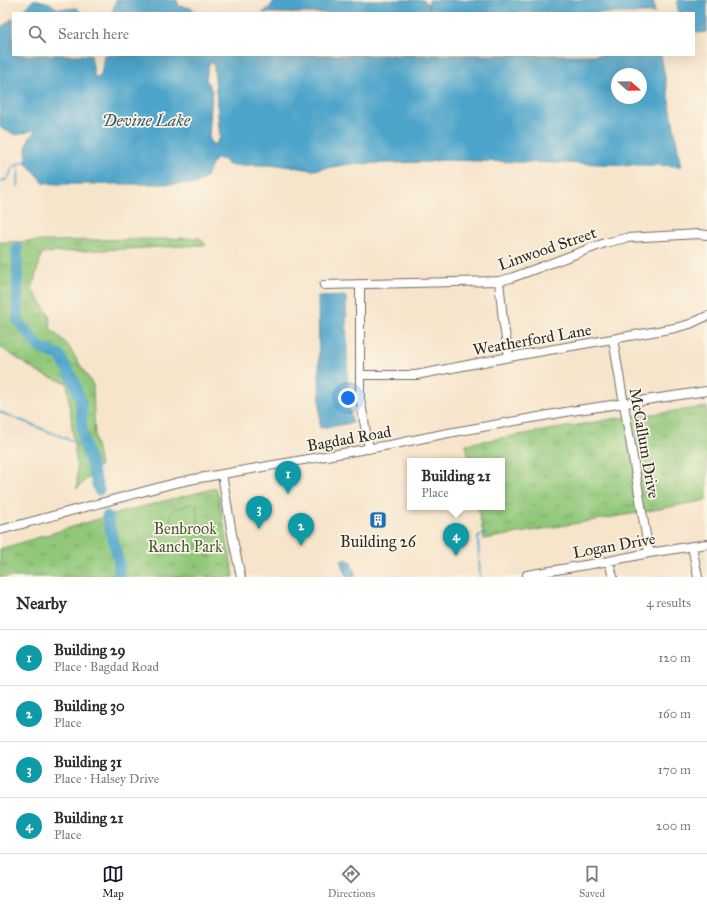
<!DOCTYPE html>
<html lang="en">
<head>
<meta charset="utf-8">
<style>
	:root { --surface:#fff; --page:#f7f7f7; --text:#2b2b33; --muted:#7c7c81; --line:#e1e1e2; --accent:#111827 }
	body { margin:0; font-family:"IM FELL Great Primer",serif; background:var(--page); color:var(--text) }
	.compass { position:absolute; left:611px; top:68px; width:36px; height:36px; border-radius:50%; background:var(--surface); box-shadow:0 4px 16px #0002; rotate:110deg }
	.you { position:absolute; left:348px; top:398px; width:14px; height:14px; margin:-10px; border:3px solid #fff; border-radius:50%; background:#1a73e8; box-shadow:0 0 0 6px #1a73e833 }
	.badge { display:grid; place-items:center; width:26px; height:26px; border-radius:50%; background:var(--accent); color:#fff; font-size:13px; font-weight:700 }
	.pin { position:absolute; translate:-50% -33px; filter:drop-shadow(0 1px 2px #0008) }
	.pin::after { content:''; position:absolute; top:21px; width:14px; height:12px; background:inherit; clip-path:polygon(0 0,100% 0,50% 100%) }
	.popup { position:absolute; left:407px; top:458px; width:98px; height:52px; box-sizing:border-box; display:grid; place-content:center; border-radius:0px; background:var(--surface); filter:drop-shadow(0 1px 3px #0005); font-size:13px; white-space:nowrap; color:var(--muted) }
	.popup b { font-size:15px; color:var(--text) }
	.popup::after { content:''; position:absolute; left:50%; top:100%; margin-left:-8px; border:8px solid transparent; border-top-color:var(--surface) }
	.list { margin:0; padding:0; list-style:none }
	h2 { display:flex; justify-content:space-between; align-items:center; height:52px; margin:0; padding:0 16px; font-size:17px }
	h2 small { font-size:13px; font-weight:400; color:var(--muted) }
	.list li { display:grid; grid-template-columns:26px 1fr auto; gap:12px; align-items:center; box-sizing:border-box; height:56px; padding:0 16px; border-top:1px solid var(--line) }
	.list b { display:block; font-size:15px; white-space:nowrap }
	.list p { margin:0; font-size:13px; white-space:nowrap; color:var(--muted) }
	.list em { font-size:13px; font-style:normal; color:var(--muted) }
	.icon { flex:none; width:22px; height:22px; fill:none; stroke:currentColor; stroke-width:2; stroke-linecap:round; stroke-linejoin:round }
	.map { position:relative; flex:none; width:707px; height:577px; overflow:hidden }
	.search { position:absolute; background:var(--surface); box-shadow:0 4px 16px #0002; left:12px; right:12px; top:12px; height:44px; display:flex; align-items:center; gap:10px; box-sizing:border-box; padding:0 14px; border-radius:0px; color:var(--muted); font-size:15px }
	.sheet { height:276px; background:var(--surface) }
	nav { display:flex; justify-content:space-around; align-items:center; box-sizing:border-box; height:56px; border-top:1px solid var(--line); background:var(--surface); font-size:11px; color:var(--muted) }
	nav a { display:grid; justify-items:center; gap:2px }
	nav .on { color:var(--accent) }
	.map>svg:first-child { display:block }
	.grass { fill:url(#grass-tufts); stroke:#5e7952 }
	.pitch { fill:#90c779; stroke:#5e7952 }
	.water { fill:#4da4ca; stroke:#3c687a; fill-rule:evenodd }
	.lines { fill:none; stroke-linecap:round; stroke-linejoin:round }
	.stream { stroke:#4da4ca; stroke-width:2 }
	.river { stroke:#4da4ca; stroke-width:11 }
	.minor-casing { stroke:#726c63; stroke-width:10 }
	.minor { stroke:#fff; stroke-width:8 }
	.labels { text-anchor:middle; stroke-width:3.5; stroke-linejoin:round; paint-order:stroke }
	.street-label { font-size:16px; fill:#2b2b2b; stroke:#fcf5e5 }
	.park-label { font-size:16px; fill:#495a42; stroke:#fcf5e5 }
	.poi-label { font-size:16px; fill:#2b2b2b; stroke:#fcf5e5 }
	.water-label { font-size:17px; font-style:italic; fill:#395b6b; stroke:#fcf5e5 }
</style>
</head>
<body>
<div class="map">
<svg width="707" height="577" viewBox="0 0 707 577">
	<defs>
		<pattern id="grass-tufts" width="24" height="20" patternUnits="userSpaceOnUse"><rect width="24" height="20" fill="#90c779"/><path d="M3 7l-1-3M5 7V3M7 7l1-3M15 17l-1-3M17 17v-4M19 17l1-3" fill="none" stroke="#76a263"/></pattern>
	</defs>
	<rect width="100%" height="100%" fill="#fcf5e5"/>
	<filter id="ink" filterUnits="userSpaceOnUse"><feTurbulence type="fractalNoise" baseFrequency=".025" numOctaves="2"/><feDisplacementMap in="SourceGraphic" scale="8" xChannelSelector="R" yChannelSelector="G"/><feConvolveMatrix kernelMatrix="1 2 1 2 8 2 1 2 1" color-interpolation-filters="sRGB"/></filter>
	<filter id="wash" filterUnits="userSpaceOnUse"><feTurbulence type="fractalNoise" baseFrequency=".012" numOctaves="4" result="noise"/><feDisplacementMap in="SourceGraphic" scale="16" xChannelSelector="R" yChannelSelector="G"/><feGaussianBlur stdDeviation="0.9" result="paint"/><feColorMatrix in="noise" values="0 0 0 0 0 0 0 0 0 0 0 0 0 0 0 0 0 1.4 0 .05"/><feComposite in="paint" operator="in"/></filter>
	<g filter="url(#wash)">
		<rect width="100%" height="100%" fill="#f6e4cb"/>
		<path class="grass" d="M200,238l6,7 -164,8 -10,36 17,26 2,14 16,15 26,41 2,54 5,27 -23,23v-19l-10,-87 -28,-10 -39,-26v-105z
			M707,407v93l-70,13 -153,26 -6,-32h24v-46h-33l-3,-17 147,-25z
			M216,488l2,5 16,84h-234v-28l118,-36z"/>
		<path class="pitch" d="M192,504l4,1 3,24 -23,4 -2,-1c-2,-9 -7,-12 0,-22 3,0 4,-2 7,-3 3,-1 7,-2 11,-3z"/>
		<path class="water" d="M33,0h4l12,3 9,6 19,-1 5,5h-62z
			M116,0h61l2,6 13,2 4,5h-85l4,-8z
			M275,0h148l5,4 1,6v-10h224l2,13h-393l8,-6z
			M677,0h30v30l-1,2 -7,1 -5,-2v-18h-16z
			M13,18v37h78l4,24 6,-4 3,-20h557l20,111 -239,-6 -13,2 -79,2 -37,6 -35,-5h-49l-7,-6h-7l-10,19 -10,6h-138l-14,-1 -7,-10 -9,-8 -1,-16 3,-11 8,-9 -20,6 -15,-6 -2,-2v-99zM211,60l3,6 6,72 -5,7 -3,-1 -3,-7 3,-46 -6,-12 2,-12zM617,74h24v24h-24z
			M345,296l1,2 2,102 4,23 -32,5 -2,-131z
			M347,559l1,2 2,-1 6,15 -3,2h-6l-6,-16z"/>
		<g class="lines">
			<path class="stream" d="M0,181l6,-1 4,-6 2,-6 7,-5
				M18,186l1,-23 8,-2
				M0,412l85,34
				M480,577l-2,-38 2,-4 6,-1"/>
			<path class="river" d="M17,248l1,73 22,27 19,7 15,26 7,22 1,28 3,15 14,44
				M107,516l12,46v15"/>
		</g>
	</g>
	<g filter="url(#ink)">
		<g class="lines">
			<defs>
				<path id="minor" d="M499,281l4,39 6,37
					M360,284v114l9,51
					M324,285l175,-4 12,-3 94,-35 21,-5 73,-4 8,1
					M613,339l36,214
					M360,375h56l93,-18 166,-29 15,-4 17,-8
					M222,474l11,66 8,37
					M0,530l175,-47 19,-4 201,-35 48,-10 128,-23 136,-20
					M692,546l6,31
					M609,561l4,16
					M527,577v-2l82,-14 40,-8 58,-9"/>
			</defs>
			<use href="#minor" class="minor-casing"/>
			<use href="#minor" class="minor"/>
		</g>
	</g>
	<defs>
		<symbol id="building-square" viewBox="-11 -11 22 22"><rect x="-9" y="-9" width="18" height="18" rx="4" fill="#1f6fb2" stroke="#fcf5e5"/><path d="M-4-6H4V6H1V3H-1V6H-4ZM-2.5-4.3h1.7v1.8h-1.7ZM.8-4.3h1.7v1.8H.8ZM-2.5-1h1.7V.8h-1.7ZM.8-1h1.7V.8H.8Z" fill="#fff"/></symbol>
	</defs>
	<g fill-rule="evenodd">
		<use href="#building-square" x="368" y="510" width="20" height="20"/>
	</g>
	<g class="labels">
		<g class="street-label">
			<text transform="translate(547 248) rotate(-19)" y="6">Linwood Street</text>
			<text transform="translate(532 339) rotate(-10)" y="6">Weatherford Lane</text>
			<text transform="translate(349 438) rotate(-10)" y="6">Bagdad Road</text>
			<text transform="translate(645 443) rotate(80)" y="6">McCallum Drive</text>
			<text transform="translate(614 545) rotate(-10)" y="6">Logan Drive</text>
		</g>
		<g class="park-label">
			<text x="185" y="534">Benbrook<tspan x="185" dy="18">Ranch Park</tspan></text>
		</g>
		<g class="poi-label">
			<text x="378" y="547">Building 26</text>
		</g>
		<g class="water-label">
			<text x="146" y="126">Devine Lake</text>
		</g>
	</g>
</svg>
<svg class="compass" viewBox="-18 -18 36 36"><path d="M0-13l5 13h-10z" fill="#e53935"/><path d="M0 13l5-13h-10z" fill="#7c7c81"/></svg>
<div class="you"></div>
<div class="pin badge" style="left:288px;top:494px;background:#0f9aa8">1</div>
<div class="pin badge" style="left:301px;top:546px;background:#0f9aa8">2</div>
<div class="pin badge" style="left:259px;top:529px;background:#0f9aa8">3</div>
<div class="pin badge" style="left:456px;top:556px;background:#0f9aa8">4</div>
<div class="popup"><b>Building 21</b>Place</div>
<div class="search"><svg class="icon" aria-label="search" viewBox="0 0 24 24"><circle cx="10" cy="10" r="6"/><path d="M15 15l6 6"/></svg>Search here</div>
</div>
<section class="sheet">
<h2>Nearby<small>4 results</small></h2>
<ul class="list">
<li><span class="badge" style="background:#0f9aa8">1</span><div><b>Building 29</b><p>Place · Bagdad Road</p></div><em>120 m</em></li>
<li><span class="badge" style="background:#0f9aa8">2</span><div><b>Building 30</b><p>Place</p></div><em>160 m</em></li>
<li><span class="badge" style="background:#0f9aa8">3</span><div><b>Building 31</b><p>Place · Halsey Drive</p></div><em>170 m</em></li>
<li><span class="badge" style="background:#0f9aa8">4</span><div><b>Building 21</b><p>Place</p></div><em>200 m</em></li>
</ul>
</section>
<nav>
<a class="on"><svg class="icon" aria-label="map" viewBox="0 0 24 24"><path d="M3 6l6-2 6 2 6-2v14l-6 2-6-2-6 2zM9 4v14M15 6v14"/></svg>Map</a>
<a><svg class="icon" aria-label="directions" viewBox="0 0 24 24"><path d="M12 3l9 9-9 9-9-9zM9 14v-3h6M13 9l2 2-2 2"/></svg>Directions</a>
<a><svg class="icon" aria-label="saved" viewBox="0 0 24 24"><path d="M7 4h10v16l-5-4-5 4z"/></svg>Saved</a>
</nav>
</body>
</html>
